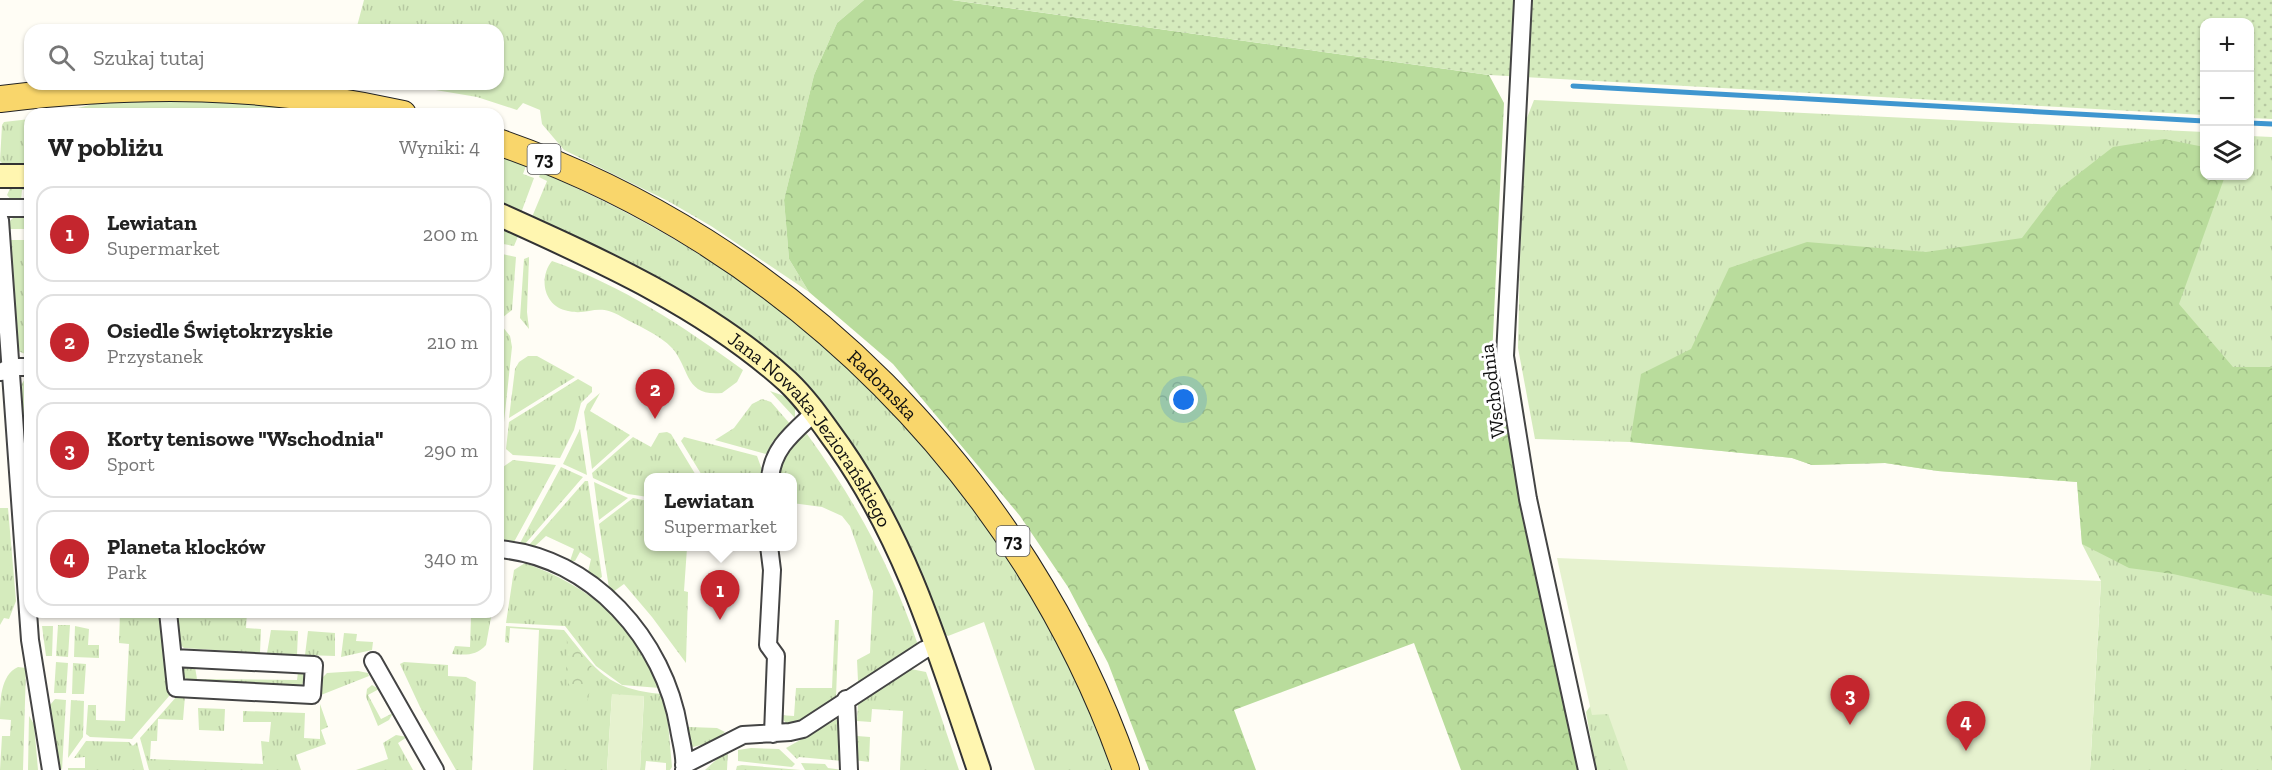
<!DOCTYPE html>
<html lang="pl">
<head>
<meta charset="utf-8">
<style>
	:root { --surface:#fff; --page:#f6f6f6; --text:#222; --muted:#767676; --line:#e0e0e0; --accent:#c4262e }
	body { margin:0; font-family:"Zilla Slab",serif; background:var(--page); color:var(--text) }
	.controls { position:absolute; right:18px; top:18px; display:grid; overflow:hidden; border-radius:12px; box-shadow:0 2px 4px #0004 }
	.controls button { width:54px; height:54px; display:grid; place-items:center; padding:0; border:0; border-bottom:2px solid var(--line); background:var(--surface); color:var(--text); font:30px sans-serif }
	.you { position:absolute; left:1184px; top:400px; width:21px; height:21px; margin:-15px; border:4px solid #fff; border-radius:50%; background:#1a73e8; box-shadow:0 0 0 9px #1a73e833 }
	.badge { display:grid; place-items:center; width:39px; height:39px; border-radius:50%; background:var(--accent); color:#fff; font-size:20px; font-weight:700 }
	.pin { position:absolute; translate:-50% -50px; filter:drop-shadow(0 2px 3px #0008) }
	.pin::after { content:''; position:absolute; top:32px; width:21px; height:18px; background:inherit; clip-path:polygon(0 0,100% 0,50% 100%) }
	.popup { position:absolute; left:644px; top:473px; width:153px; height:78px; box-sizing:border-box; display:grid; place-content:center; border-radius:12px; background:var(--surface); filter:drop-shadow(0 2px 4px #0005); font-size:20px; white-space:nowrap; color:var(--muted) }
	.popup b { font-size:22px; color:var(--text) }
	.popup::after { content:''; position:absolute; left:50%; top:100%; margin-left:-12px; border:12px solid transparent; border-top-color:var(--surface) }
	.list { margin:0; padding:0; list-style:none }
	h2 { display:flex; justify-content:space-between; align-items:center; height:78px; margin:0; padding:0 24px; font-size:26px }
	h2 small { font-size:20px; font-weight:400; color:var(--muted) }
	.list li { display:grid; grid-template-columns:39px 1fr auto; gap:18px; align-items:center; box-sizing:border-box; height:96px; margin:0 12px 12px; padding:0 12px; border:2px solid var(--line); border-radius:18px }
	.list b { display:block; font-size:22px; white-space:nowrap }
	.list p { margin:0; font-size:20px; white-space:nowrap; color:var(--muted) }
	.list em { font-size:20px; font-style:normal; color:var(--muted) }
	.icon { flex:none; width:33px; height:33px; fill:none; stroke:currentColor; stroke-width:2; stroke-linecap:round; stroke-linejoin:round }
	.map { position:relative; flex:none; width:2272px; height:770px; overflow:hidden }
	.search { position:absolute; background:var(--surface); box-shadow:0 2px 4px #0004; left:24px; top:24px; width:480px; height:66px; display:flex; align-items:center; gap:15px; box-sizing:border-box; padding:0 21px; border-radius:18px; color:var(--muted); font-size:22px }
	.panel { position:absolute; background:var(--surface); box-shadow:0 2px 4px #0004; left:24px; top:108px; width:480px; height:510px; border-radius:18px }
	.map>svg:first-child { display:block }
	.grass { fill:url(#grass-tufts) }
	.forest { fill:url(#forest-crowns) }
	.park { fill:url(#park-crowns) }
	.garden { fill:url(#garden-dots) }
	.pitch { fill:#e6f2cf }
	.lines { fill:none; stroke-linecap:round; stroke-linejoin:round }
	.stream { stroke:#3f96cf; stroke-width:5 }
	.street-casing { stroke:#444; stroke-width:20 }
	.secondary-casing { stroke:#333; stroke-width:26 }
	.primary-casing { stroke:#222; stroke-width:28 }
	.street { stroke:#fff; stroke-width:16 }
	.secondary { stroke:#fff6b0; stroke-width:22 }
	.primary { stroke:#f9d66b; stroke-width:26 }
	.labels { text-anchor:middle; stroke-width:6; stroke-linejoin:round; paint-order:stroke }
	.shield { fill:#fff; stroke:#585858; stroke-width:1.5 }
	.shield-label { font-size:18px; font-weight:bold; fill:#111 }
	.street-label { font-size:20px; fill:#111; stroke:#fff }
</style>
</head>
<body>
<div class="map">
<svg width="2272" height="770" viewBox="0 0 2272 770">
	<defs>
		<pattern id="grass-tufts" width="24" height="20" patternUnits="userSpaceOnUse" patternTransform="scale(1.5)"><rect width="24" height="20" fill="#d5ebbd"/><path d="M3 7l-1-3M5 7V3M7 7l1-3M15 17l-1-3M17 17v-4M19 17l1-3" fill="none" stroke="#b6c8a1"/></pattern>
		<pattern id="forest-crowns" width="20" height="18" patternUnits="userSpaceOnUse" patternTransform="scale(1.5)"><rect width="20" height="18" fill="#b9dc9c"/><path d="M2 6a3 3 0 1 1 6 0M12 15a3 3 0 1 1 6 0" fill="none" stroke="#9ebc85"/></pattern>
		<pattern id="park-crowns" width="20" height="18" patternUnits="userSpaceOnUse" patternTransform="scale(1.5)"><rect width="20" height="18" fill="#d5ebbd"/><path d="M2 6a3 3 0 1 1 6 0M12 15a3 3 0 1 1 6 0" fill="none" stroke="#b6c8a1"/></pattern>
		<pattern id="garden-dots" width="8" height="8" patternUnits="userSpaceOnUse" patternTransform="scale(1.5)"><rect width="8" height="8" fill="#d5ebbd"/><path d="M2 2h.1M6 6h.1" fill="none" stroke="#b6c8a1" stroke-width="1.8" stroke-linecap="round"/></pattern>
	</defs>
	<rect width="100%" height="100%" fill="#fffdf5"/>
	<path class="grass" d="M364,0h500l-27,23 -23,52 -30,125 5,59 20,33 -98,-66 -43,-25 -104,-51 -22,-26 -2,-14 -17,-7 -6,7 -40,-13 -77,-13h98v-54h-142z
		M178,100l61,2 93,12h-277l46,-12z
		M1534,100l670,32v44h46v-40l22,1v633h-182l11,-189 -19,-37 -5,-62 -139,-11 -53,-8 -73,2 -20,-7 -162,-16 -95,-3 -17,-91 5,-220z
		M30,119v47l-26,-1 -4,-4 2,-36 2,-3z
		M498,156l28,10 -3,8 11,4 -13,35 -23,-10z
		M541,172c166,73 287,159 403,300 28,34 58,70 81,109 37,59 61,125 88,189h-78l-51,-148 -36,14 -3,-2c-34,-98 -83,-196 -159,-268 -12,-12 -29,-22 -43,-32 -66,-48 -137,-83 -211,-117l15,-36 -8,-4z
		M12,184h18v6h-8l-1,11 -8,1 -6,-7z
		M17,214h13v15h-22v-6z
		M498,223l21,11 -5,12 -16,-3z
		M9,240h21v116l-12,-5 -2,-5z
		M498,253l18,4 -4,53 -10,8 -4,-3z
		M529,257l-2,55 2,17 -9,-11 4,-59z
		M552,261c71,25 131,65 191,109l-6,12 -15,11c-38,4 -32,-25 -50,-45 -12,-13 -34,-22 -50,-31 -25,-15 -32,-1 -54,-6 -24,-4 -30,-33 -16,-50z
		M498,321l12,15 2,11 -8,75 -6,3z
		M528,356h9l38,21 -66,41 6,-49 4,-7z
		M26,378l4,3v36l-7,-3c-5,-11 -6,-27 3,-36z
		M578,379l14,8v5l-11,11 -7,27 -14,28 -47,-3 -7,-6 3,-27z
		M770,391l20,7 5,9v11z
		M600,393l-10,18 40,24 -38,34 -8,-57 3,-8z
		M762,399l9,3 20,23 -18,16 -7,13 -51,-14 19,-12 18,-24z
		M580,429l7,46 -24,-11z
		M667,432l4,2 26,43 -49,1v19l-20,-3 -35,-16 -1,-5 41,-36 18,10 8,-14z
		M807,434c48,66 85,134 111,211l-56,36h-4l-1,-21 13,-7 3,-62 -23,-65 -8,-10 -20,-9 -30,-4v-25h-15l6,-23 19,-20z
		M684,437l73,19 4,11v10h-58l-22,-36z
		M513,460l43,5 -42,77 -15,-3 4,-72z
		M561,467l22,10 -58,67 -5,-1z
		M585,481h3l14,96 -3,2 -11,-7 3,-13 -11,-7 -5,9h-5l4,-12 -28,-13 -12,11 -5,-2z
		M594,482l34,16 -29,22z
		M633,498l15,3v45h90l2,4 -53,-2 -3,43 4,1 -2,71 -34,-46 -28,-33 -11,8 -4,-4 -10,-64z
		M0,508h8l8,93 -7,18 -5,-1 -4,7z
		M525,563c66,24 107,59 135,125l-38,-3 -26,-19 -31,-40 -59,-3 8,-53z
		M120,612h39l11,83 -38,44 -42,-2 -4,-3 2,-29h8v15l29,1 4,-77 -10,-1z
		M173,612h74l-1,16 15,1 -1,24 -76,-5 -7,-6z
		M374,612h118l-6,33c-10,11 -20,10 -34,9l3,-8 15,1 1,-30z
		M835,620h4l-3,77 -37,25 -12,2 -8,-9 15,1 2,-28h36z
		M58,625h12l-2,32 -12,-1z
		M42,626h11l-1,30h-6z
		M75,626l14,3 -1,16h11v13l-25,-1z
		M506,626l58,4c33,41 43,59 98,64l6,29 4,44 -2,3h-4v-7l-20,-2 -1,9h-5l4,-73 -32,-2 -5,75h-74l6,-140 -29,-2 -1,15 -4,-1z
		M271,630l27,1 -1,24 -30,-2z
		M308,631l27,2v23l-30,-1z
		M344,633l13,1 -1,7 17,1 -1,8 -31,7z
		M56,662l12,1 -2,30h-12z
		M404,662l44,3v11l18,1 10,5 -4,88h-16l-36,-63 -20,-43z
		M73,663l13,1 -2,30h-12z
		M182,665l13,2 2,12 100,1 1,-8 5,-1 3,4 -5,12 -110,-6 -9,-5z
		M18,667l8,1 -3,102h-23l2,-34h8l1,-16 -11,-1c0,-17 0,-44 18,-52z
		M911,669l15,3 33,98h-59l3,-59 -31,-2 -1,13 -14,-1 1,-18z
		M358,671l10,2 1,3 -48,19v-16l6,-6z
		M372,685l7,4 -11,6 13,24 12,-6 -4,7 -11,6 -12,-29 1,-8z
		M177,696h8l-2,24 -25,-1 -1,22h-6l-1,18 113,5 -2,-23 8,1 2,-20h-28v-11l62,2 -1,25 16,1v-35l8,23 -7,3 5,14 -30,11 5,15h-152l-9,-32z
		M55,699l11,1 -4,70 -5,-8 -7,-57z
		M71,700l13,1 -1,36 -15,21z
		M1605,700l39,70h-48l-10,-58 6,-8z
		M198,708l27,1 -1,22 -25,-1z
		M29,716l5,8 4,46h-10z
		M839,718l3,43 -43,-4 -2,2 -11,-11z
		M689,727l28,1 8,4 -12,10 -20,5 -3,-2 -3,-16z
		M396,735l11,2 -9,6 15,27h-57l32,-11 -5,-16z
		M857,736l13,1 -1,25 -15,-2 1,-22z
		M86,741l43,1 4,4 4,-4 7,28h-76v-2h17v-11l-11,1z
		M751,748l28,1 16,15 -3,3 -54,-6v-11z
		M728,749l-1,21h-22z
		M801,763l24,1 3,4 15,2h-38z
		M742,765l59,5h-65l1,-4z"/>
	<path class="forest" d="M864,0h88l537,75 15,28 -12,254 86,413h-117l-47,-127 -180,67 22,60h-107l-41,-107 -40,-76 -48,-71 -127,-152 -84,-72 -20,-33 -5,-59 30,-125 23,-52z
		M2164,139l40,8v29h21l-46,128 54,63h39v229l-99,-22 -44,-6 -47,-24 -5,-62 -139,-11 -53,-8 -73,2 -20,-7 -162,-16 11,-68 50,-25 38,-81 78,-26 119,10 96,-14 37,-49 54,-42z"/>
	<path class="park" d="M567,636l28,35 -9,35h-7l-13,-28z"/>
	<path class="garden" d="M952,0h1320v119l-22,-1v-96h-46v93l-715,-40z"/>
	<path class="pitch" d="M1557,558l544,23 -11,189h-462l-20,-56 -16,1z
		M612,694l32,2 -4,74h-33z"/>
	<g class="lines">
		<path class="stream" d="M1573,86l631,35
			M2250,123l22,1"/>
		<defs>
			<path id="street" d="M1523,0l-18,356 23,143 59,271
				M0,208h30
				M0,220l30,420 21,130
				M1,372l9,-5h20
				M770,478c3,-31 24,-46 45,-66
				M769,546l3,24 -4,75 8,11 -3,78
				M498,549c94,7 167,92 181,180 2,13 7,28 5,41
				M168,612l8,76 136,7 2,-30 -141,-7
				M373,661l62,109
				M846,699l3,71
				M684,765l59,-30 47,-3 13,-3 121,-79 13,-5"/>
			<g id="secondary">
				<path d="M0,176h30"/>
				<path id="s1" d="M498,214c100,45 208,93 290,168 20,19 35,42 51,64 70,100 101,210 140,324"/>
			</g>
			<g id="primary">
				<path d="M0,99c143,-17 262,-16 403,15"/>
				<path id="s2" d="M498,142c291,100 527,338 628,628"/>
			</g>
		</defs>
		<use href="#street" class="street-casing"/>
		<use href="#secondary" class="secondary-casing"/>
		<use href="#primary" class="primary-casing"/>
		<use href="#street" class="street"/>
		<use href="#secondary" class="secondary"/>
		<use href="#primary" class="primary"/>
	</g>
	<g class="labels">
		<g class="shield">
			<rect x="527.5" y="144" width="33" height="30" rx="4.5"/>
			<rect x="996.5" y="526" width="33" height="30" rx="4.5"/>
		</g>
		<g class="shield-label">
			<text x="544" y="165">73</text>
			<text x="1013" y="547">73</text>
		</g>
		<g class="street-label">
			<text dy="7" stroke="none"><textPath href="#s2" startOffset="459">Radomska</textPath></text>
			<text transform="translate(1492 391) rotate(-97)" y="7">Wschodnia</text>
			<text dy="7" stroke="none"><textPath href="#s1" startOffset="387">Jana Nowaka-Jeziorańskiego</textPath></text>
		</g>
	</g>
</svg>
<div class="controls">
<button>+</button>
<button>−</button>
<button><svg class="icon" aria-label="layers" viewBox="0 0 24 24"><path d="M12 4l9 5-9 5-9-5zM3 14l9 5 9-5"/></svg></button>
</div>
<div class="you"></div>
<div class="pin badge" style="left:720px;top:620px">1</div>
<div class="popup"><b>Lewiatan</b>Supermarket</div>
<div class="pin badge" style="left:655px;top:419px">2</div>
<div class="pin badge" style="left:1850px;top:725px">3</div>
<div class="pin badge" style="left:1966px;top:751px">4</div>
<div class="search"><svg class="icon" aria-label="search" viewBox="0 0 24 24"><circle cx="10" cy="10" r="6"/><path d="M15 15l6 6"/></svg>Szukaj tutaj</div>
<section class="panel">
<h2>W pobliżu<small>Wyniki: 4</small></h2>
<ul class="list">
<li><span class="badge">1</span><div><b>Lewiatan</b><p>Supermarket</p></div><em>200 m</em></li>
<li><span class="badge">2</span><div><b>Osiedle Świętokrzyskie</b><p>Przystanek</p></div><em>210 m</em></li>
<li><span class="badge">3</span><div><b>Korty tenisowe &quot;Wschodnia&quot;</b><p>Sport</p></div><em>290 m</em></li>
<li><span class="badge">4</span><div><b>Planeta klocków</b><p>Park</p></div><em>340 m</em></li>
</ul>
</section>
</div>
</body>
</html>
